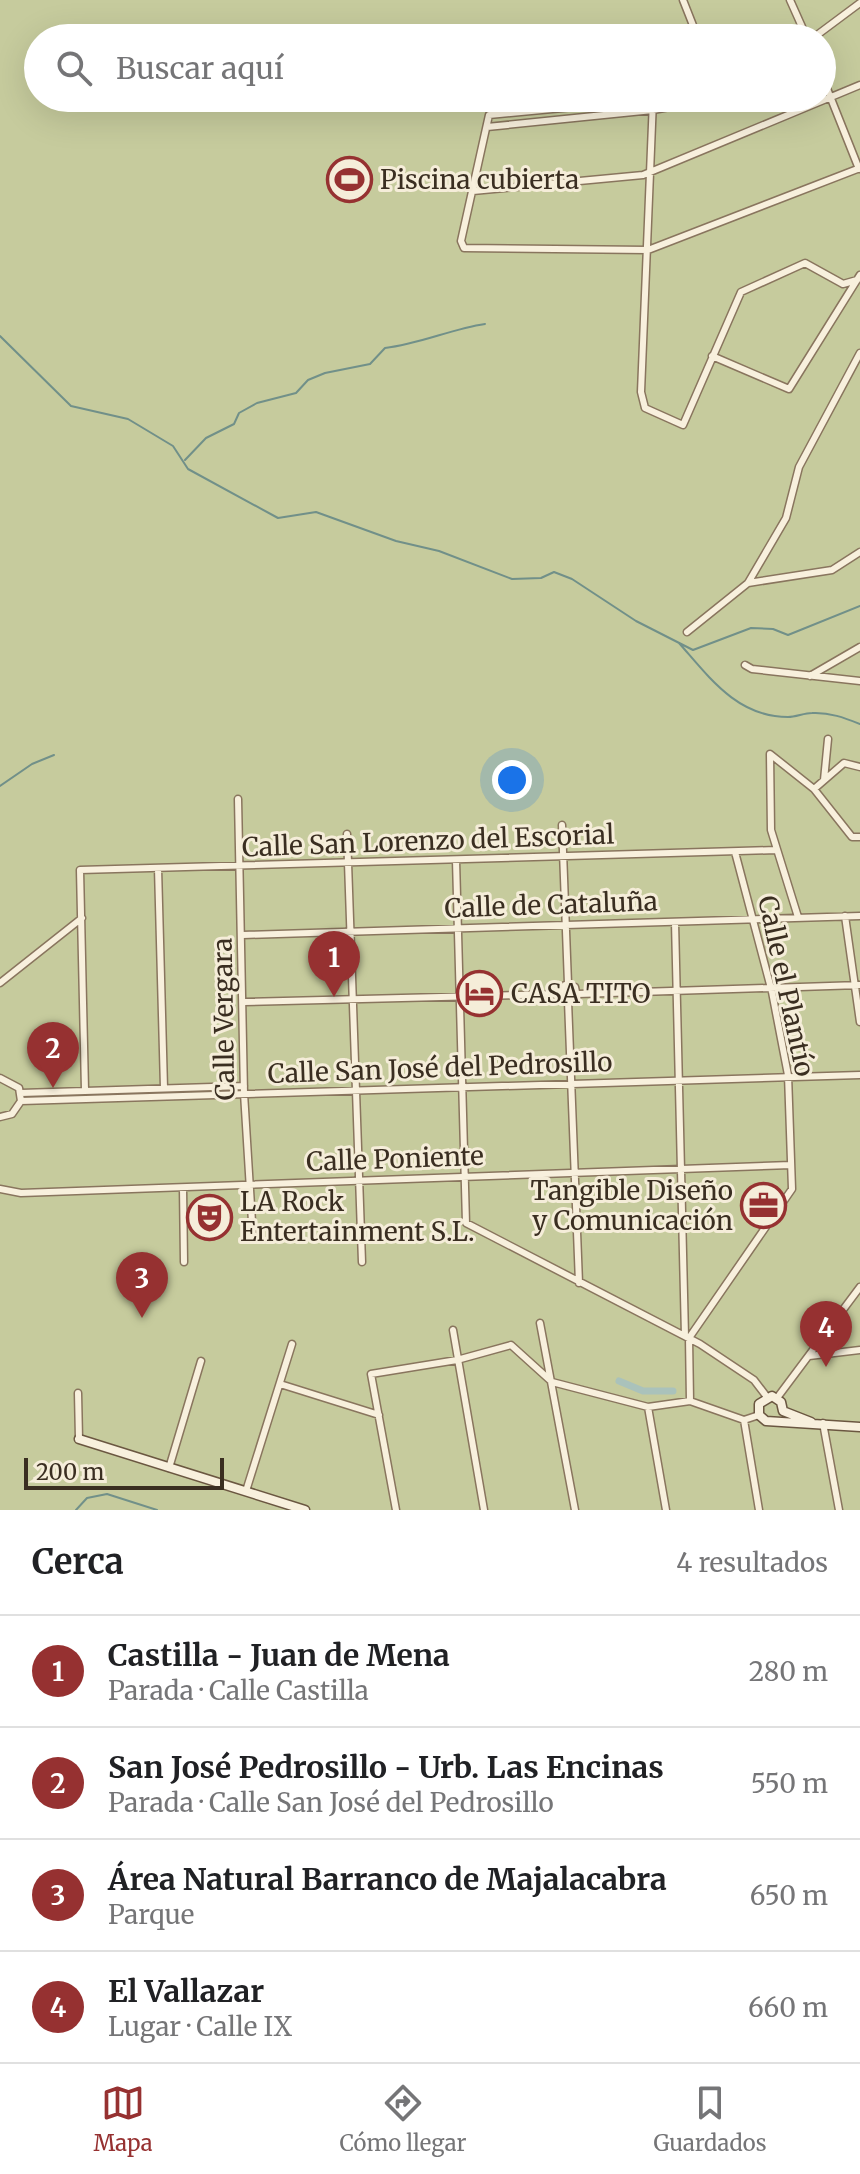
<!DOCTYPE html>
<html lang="es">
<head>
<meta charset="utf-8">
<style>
	:root { --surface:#fff; --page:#f6f6f6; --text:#202124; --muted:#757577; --line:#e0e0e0; --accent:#963131 }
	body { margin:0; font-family:Merriweather,serif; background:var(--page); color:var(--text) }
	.scale { position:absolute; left:24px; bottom:20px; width:200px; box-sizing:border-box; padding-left:8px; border:4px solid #3a2e21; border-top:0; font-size:22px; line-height:28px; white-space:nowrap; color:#3a2e21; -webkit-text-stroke:6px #f5edd9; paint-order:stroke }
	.you { position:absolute; left:512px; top:780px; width:28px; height:28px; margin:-20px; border:6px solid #fff; border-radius:50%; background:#1a73e8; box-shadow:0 0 0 12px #1a73e833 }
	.badge { display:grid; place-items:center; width:52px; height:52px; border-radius:50%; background:var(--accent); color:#fff; font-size:26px; font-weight:700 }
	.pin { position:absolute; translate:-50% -66px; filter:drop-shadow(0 2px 4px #0008) }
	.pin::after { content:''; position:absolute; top:42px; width:28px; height:24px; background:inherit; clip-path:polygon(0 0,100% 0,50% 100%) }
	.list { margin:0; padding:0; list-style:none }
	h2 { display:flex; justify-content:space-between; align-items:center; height:104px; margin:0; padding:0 32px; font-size:34px }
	h2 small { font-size:26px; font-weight:400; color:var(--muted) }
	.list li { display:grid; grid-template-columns:52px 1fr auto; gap:24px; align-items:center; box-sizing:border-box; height:112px; padding:0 32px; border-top:2px solid var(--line) }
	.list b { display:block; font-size:30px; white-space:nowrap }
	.list p { margin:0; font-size:26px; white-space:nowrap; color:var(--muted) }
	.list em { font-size:26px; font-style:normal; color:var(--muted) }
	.icon { flex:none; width:44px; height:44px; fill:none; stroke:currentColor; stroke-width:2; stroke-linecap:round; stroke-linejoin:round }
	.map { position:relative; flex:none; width:860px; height:1510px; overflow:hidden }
	.search { position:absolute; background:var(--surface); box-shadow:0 8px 32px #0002; left:24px; right:24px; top:24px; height:88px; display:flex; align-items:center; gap:20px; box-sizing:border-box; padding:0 28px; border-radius:44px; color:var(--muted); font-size:30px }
	.sheet { height:552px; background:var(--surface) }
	nav { display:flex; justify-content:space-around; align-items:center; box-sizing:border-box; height:112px; border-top:2px solid var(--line); background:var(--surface); font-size:22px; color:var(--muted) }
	nav a { display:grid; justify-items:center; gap:4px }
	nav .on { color:var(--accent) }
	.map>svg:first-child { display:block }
	.green { fill:#c6cb9d; fill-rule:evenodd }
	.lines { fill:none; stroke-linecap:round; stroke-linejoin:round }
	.stream { stroke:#719089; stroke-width:2 }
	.canal { stroke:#aac2bb; stroke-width:7 }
	.street-casing { stroke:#89755e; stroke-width:9 }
	.secondary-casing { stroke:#6b5741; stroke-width:11 }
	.street { stroke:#f8f0dd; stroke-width:6 }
	.secondary { stroke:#f8f0dd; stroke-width:8 }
	.labels { text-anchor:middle; stroke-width:6; stroke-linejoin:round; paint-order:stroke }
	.poi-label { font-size:26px; fill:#3a2e21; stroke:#f5edd9; text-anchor:start }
	.street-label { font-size:26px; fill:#3a2e21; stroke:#f5edd9 }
</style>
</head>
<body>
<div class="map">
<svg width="860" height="1510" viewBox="0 0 860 1510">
	<rect width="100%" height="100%" fill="#ede3ca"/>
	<path class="green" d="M0,0h860v1510h-860zM38,38h784v60h-784z"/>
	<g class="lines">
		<path class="stream" d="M0,336l71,70 57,13 45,27 15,23 90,49 38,-6 80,29 43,10 73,28 29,-1 13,-6 18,7 64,42 57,29 58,-22 22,1 15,6 72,-29
			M185,460l21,-22 28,-14 5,-11 18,-10 39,-10 12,-13 17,-7 45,-9 15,-16c35,-4 66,-19 100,-24
			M679,643c30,34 58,74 109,74 8,0 16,-4 24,-4 17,-1 33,5 48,11
			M0,786l32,-22 22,-9
			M76,1510l11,-12 20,-4 50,16"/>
		<path class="canal" d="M619,1381l24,10h30"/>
		<defs>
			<path id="street" d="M683,0l15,38
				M790,0l17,38
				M813,38l47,-35
				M822,76l37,93
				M668,98l-179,17 -28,126 3,7 184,2 212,-82
				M653,100l-12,292 4,16 38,17 58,-133 64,-29 38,21 14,-4
				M487,127l166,-17 66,-12
				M473,191l170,-16 217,-90
				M712,356l77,33 71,-114
				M748,583l84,-13 28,-18
				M687,632l61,-49 38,-65 13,-51 61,-114
				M745,665l7,4 108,12
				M810,676l50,-29
				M824,780l4,-41
				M814,789l30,-26 16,4
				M238,799l6,294 9,145
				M562,825l6,159
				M347,834l15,428
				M456,860l10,363 234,121 54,36 13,17
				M158,868l6,220
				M845,916l15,106
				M798,917l-27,-87 -1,-76 44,35 38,48h8
				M675,922l10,414
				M243,935l617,-19
				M0,983l82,-65
				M560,994l5,-9 10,2 2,10 -9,4
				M578,994l282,-9
				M568,1001l11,282
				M244,1002l316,-8
				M0,1078l19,10 2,13 -9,13 -12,3
				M85,1090l-5,-220 696,-20
				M21,1093l223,-7
				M21,1101l839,-26
				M183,1188l1,74
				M0,1189l21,4 770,-28
				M540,1323l35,187
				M453,1330l31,180
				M809,1356l51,-6
				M280,1384l99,31
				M78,1393l1,46
				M777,1398l83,-111
				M690,1401l-1,-63 103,-149 -4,-114 -16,-83 -37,-140
				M648,1407l18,103
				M744,1420l15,90
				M823,1423l16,87
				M169,1468l32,-107
				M246,1491l46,-147
				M396,1510l-25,-136 86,-14 54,-15 41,37 96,25 42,-6 54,19 15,-5"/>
			<path id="secondary" d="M811,1422l-28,-11 -2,-9 -9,-6 -13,8v11l7,6 94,6
				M79,1439l226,71"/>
		</defs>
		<use href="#street" class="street-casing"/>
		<use href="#secondary" class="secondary-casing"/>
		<use href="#street" class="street"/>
		<use href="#secondary" class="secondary"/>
	</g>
	<defs>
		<symbol id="stadium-ring" viewBox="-11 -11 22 22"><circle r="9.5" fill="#f5edd9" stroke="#963131" stroke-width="1.5"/><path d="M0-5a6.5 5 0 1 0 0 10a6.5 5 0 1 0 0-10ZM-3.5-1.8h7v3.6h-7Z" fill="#963131"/></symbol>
		<symbol id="hotel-ring" viewBox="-11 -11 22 22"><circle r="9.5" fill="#f5edd9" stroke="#963131" stroke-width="1.5"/><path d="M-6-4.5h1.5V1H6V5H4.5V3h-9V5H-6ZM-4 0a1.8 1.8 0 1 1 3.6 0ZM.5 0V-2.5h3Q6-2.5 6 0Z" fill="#963131"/></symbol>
		<symbol id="office-ring" viewBox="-11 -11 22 22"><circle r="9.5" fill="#f5edd9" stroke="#963131" stroke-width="1.5"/><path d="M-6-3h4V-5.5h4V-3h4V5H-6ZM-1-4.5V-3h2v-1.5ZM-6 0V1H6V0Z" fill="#963131"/></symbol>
		<symbol id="theatre-ring" viewBox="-11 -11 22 22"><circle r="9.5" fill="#f5edd9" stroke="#963131" stroke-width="1.5"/><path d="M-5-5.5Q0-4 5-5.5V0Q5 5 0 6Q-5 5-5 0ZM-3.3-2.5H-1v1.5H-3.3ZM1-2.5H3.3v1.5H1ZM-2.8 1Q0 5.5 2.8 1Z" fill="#963131"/></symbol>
	</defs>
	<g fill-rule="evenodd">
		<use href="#stadium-ring" x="324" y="154" width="51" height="51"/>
		<use href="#hotel-ring" x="454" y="968" width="51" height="51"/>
		<use href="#office-ring" x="738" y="1180" width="51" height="51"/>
		<use href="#theatre-ring" x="184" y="1192" width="51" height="51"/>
	</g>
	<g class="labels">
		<g class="poi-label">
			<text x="380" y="189">Piscina cubierta</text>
			<text x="511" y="1003">CASA TITO</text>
			<text x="733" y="1200" text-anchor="end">Tangible Diseño<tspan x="733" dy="30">y Comunicación</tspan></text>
			<text x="240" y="1211">LA Rock<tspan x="240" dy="30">Entertainment S.L.</tspan></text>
		</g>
		<g class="street-label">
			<text transform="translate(428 841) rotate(-2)" y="9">Calle San Lorenzo del Escorial</text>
			<text transform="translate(551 905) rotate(-2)" y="9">Calle de Cataluña</text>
			<text transform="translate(786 986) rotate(78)" y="9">Calle el Plantío</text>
			<text transform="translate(224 1019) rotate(-91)" y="9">Calle Vergara</text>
			<text transform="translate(440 1068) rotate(-2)" y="9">Calle San José del Pedrosillo</text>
			<text transform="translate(395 1159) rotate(-2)" y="9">Calle Poniente</text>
		</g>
	</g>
</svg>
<div class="scale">200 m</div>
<div class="you"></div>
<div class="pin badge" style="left:334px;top:997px">1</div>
<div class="pin badge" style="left:53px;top:1088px">2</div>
<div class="pin badge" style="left:142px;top:1318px">3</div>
<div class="pin badge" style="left:826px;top:1367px">4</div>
<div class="search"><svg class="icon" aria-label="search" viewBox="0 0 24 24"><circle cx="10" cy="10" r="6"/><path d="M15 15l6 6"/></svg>Buscar aquí</div>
</div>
<section class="sheet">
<h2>Cerca<small>4 resultados</small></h2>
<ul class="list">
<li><span class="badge">1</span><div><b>Castilla - Juan de Mena</b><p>Parada · Calle Castilla</p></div><em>280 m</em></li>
<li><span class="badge">2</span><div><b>San José Pedrosillo - Urb. Las Encinas</b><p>Parada · Calle San José del Pedrosillo</p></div><em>550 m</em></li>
<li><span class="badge">3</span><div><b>Área Natural Barranco de Majalacabra</b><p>Parque</p></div><em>650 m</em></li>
<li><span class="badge">4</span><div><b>El Vallazar</b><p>Lugar · Calle IX</p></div><em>660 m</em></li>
</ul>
</section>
<nav>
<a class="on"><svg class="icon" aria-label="map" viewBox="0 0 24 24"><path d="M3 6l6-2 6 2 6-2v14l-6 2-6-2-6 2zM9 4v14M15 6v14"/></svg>Mapa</a>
<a><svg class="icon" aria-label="directions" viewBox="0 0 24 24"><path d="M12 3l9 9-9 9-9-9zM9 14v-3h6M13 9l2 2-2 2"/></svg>Cómo llegar</a>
<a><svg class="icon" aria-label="saved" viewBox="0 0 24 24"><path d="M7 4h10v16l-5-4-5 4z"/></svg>Guardados</a>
</nav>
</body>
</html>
